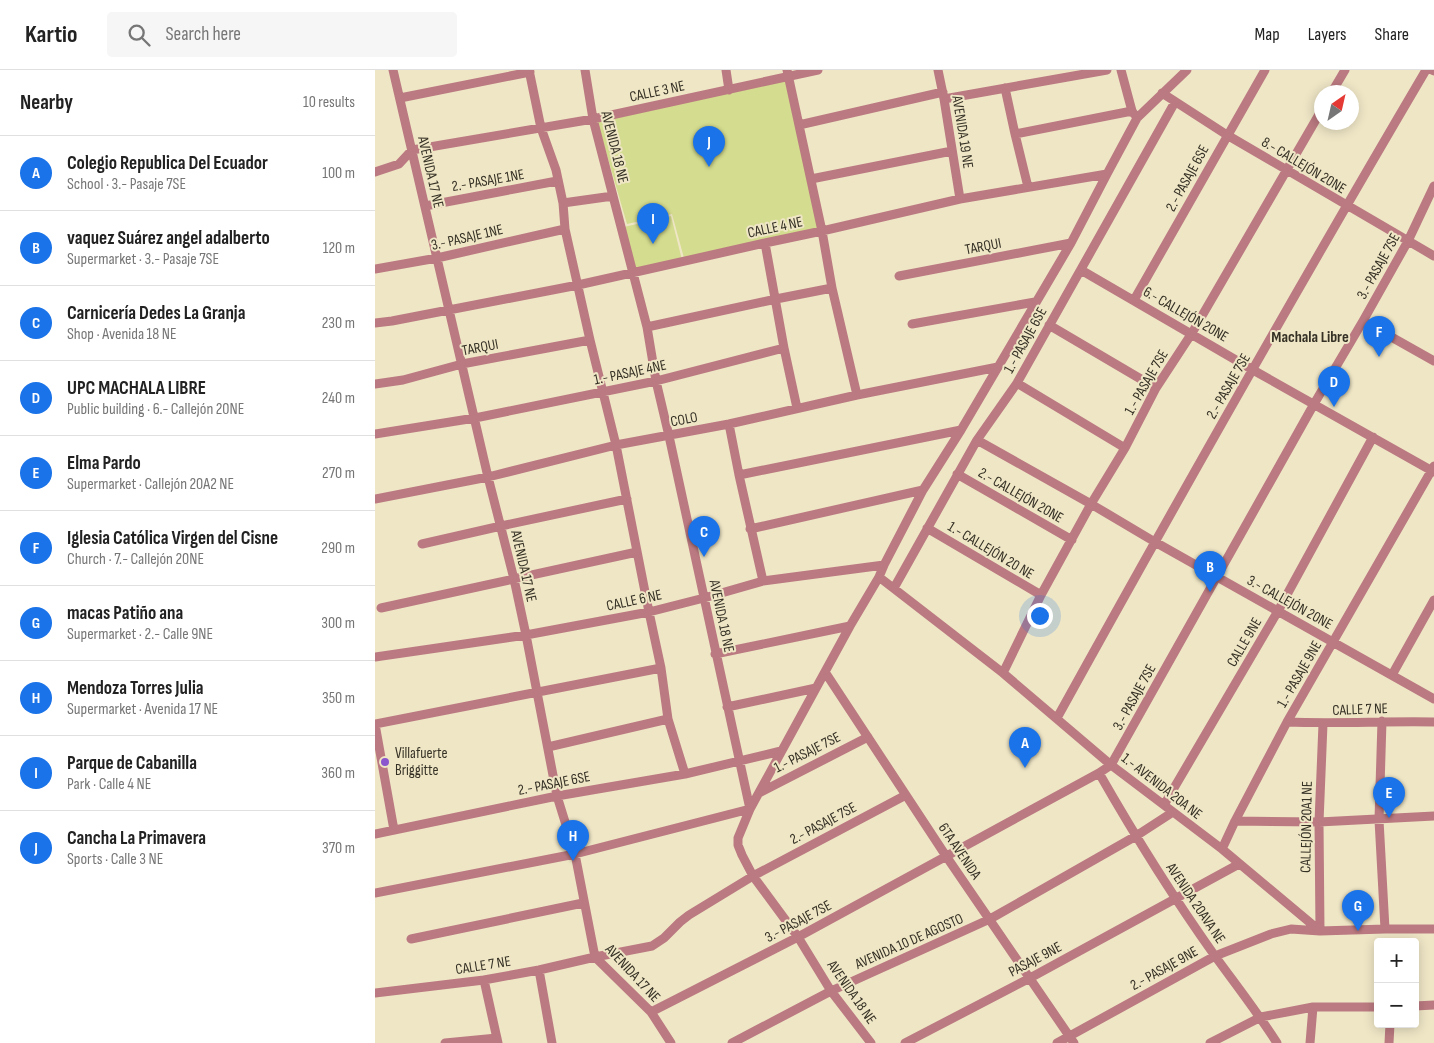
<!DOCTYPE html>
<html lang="en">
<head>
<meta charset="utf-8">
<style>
	:root { --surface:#fff; --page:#f6f6f6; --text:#222; --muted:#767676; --line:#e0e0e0; --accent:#1a73e8 }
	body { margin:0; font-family:"Sofia Sans Condensed",sans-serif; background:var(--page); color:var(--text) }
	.controls { position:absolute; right:15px; bottom:15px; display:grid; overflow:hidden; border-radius:5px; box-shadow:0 2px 12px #0003 }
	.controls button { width:45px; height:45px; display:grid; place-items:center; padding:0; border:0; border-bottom:1px solid var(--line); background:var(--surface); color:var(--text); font:25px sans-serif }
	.compass { position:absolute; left:939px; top:15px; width:45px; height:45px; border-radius:50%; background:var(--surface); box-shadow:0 2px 12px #0003; rotate:34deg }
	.you { position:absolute; left:664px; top:545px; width:18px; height:18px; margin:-12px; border:4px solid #fff; border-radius:50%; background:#1a73e8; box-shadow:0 0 0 8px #1a73e833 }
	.badge { display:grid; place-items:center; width:32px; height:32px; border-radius:50%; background:var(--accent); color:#fff; font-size:16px; font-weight:700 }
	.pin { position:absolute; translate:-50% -41px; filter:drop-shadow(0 1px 2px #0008) }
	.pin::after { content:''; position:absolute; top:26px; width:18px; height:15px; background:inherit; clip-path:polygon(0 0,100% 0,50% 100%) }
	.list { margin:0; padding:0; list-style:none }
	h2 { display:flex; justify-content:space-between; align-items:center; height:65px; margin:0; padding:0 20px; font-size:21px }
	h2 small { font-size:16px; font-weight:400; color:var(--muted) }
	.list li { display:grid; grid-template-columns:32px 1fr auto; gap:15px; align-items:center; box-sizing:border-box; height:75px; padding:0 20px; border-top:1px solid var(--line) }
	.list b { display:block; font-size:19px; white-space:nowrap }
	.list p { margin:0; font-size:16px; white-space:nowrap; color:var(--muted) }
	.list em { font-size:16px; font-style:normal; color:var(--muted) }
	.icon { flex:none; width:28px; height:28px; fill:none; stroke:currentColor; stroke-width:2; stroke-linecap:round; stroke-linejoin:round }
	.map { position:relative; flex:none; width:1059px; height:973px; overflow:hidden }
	header { display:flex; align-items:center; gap:30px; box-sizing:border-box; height:70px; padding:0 25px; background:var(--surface); border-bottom:1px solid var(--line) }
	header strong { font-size:24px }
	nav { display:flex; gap:28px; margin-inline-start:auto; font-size:18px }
	.search { width:350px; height:45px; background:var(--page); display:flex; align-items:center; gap:12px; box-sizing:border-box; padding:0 18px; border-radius:5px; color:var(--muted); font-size:19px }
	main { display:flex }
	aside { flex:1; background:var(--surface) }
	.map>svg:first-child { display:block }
	.green { fill:#d4dc8f }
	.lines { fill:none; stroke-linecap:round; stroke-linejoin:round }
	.minor { stroke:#bb7a81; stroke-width:9 }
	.poi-dot { fill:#8b55cd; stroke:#efe6c6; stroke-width:2 }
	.labels { text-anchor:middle; stroke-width:4; stroke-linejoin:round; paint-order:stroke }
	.street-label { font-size:15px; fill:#353125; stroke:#efe6c6 }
	.poi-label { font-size:15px; fill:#353125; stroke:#efe6c6; text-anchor:start }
	.neighbourhood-label { font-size:16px; font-weight:bold; fill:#353125; stroke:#efe6c6 }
</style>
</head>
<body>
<header>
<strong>Kartio</strong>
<div class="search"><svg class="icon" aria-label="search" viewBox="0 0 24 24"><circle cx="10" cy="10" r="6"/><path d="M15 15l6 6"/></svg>Search here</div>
<nav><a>Map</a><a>Layers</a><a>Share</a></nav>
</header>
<main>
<aside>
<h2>Nearby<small>10 results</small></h2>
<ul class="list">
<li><span class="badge">A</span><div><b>Colegio Republica Del Ecuador</b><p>School · 3.- Pasaje 7SE</p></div><em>100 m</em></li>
<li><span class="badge">B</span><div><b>vaquez Suárez angel adalberto</b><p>Supermarket · 3.- Pasaje 7SE</p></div><em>120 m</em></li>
<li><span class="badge">C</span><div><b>Carnicería Dedes La Granja</b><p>Shop · Avenida 18 NE</p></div><em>230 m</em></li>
<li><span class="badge">D</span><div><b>UPC MACHALA LIBRE</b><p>Public building · 6.- Callejón 20NE</p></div><em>240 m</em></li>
<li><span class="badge">E</span><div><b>Elma Pardo</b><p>Supermarket · Callejón 20A2 NE</p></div><em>270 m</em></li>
<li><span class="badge">F</span><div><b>Iglesia Católica Virgen del Cisne</b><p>Church · 7.- Callejón 20NE</p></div><em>290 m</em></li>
<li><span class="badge">G</span><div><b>macas Patiño ana</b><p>Supermarket · 2.- Calle 9NE</p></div><em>300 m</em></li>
<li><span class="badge">H</span><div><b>Mendoza Torres Julia</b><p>Supermarket · Avenida 17 NE</p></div><em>350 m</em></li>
<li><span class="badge">I</span><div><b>Parque de Cabanilla</b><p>Park · Calle 4 NE</p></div><em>360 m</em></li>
<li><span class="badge">J</span><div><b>Cancha La Primavera</b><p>Sports · Calle 3 NE</p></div><em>370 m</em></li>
</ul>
</aside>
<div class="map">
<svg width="1059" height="973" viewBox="0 0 1059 973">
	<rect width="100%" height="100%" fill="#efe6c6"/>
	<path class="green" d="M412,10l35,154 -138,24 -12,-44 -45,10 -30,-103z
		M296,146l11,44 -47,9 -11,-42z"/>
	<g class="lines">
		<path class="minor" d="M18,0l95,407 26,102 12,56 31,161 18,58 20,103 56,55 20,31
			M154,0l12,58 15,42 7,33 2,26 25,111 26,105 33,167 12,56 7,51 17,55
			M210,0l8,49 54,208 9,54 13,55 81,373
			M351,0l3,20
			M412,0l35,161 10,57 25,107
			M563,0l6,29 16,100
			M746,0l11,41 2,3
			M1057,0l2,1
			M630,18l10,46 13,53
			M957,22l13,-22
			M787,23l65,42 207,121
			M25,28l130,-26
			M569,29l163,-29
			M424,55l144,-33
			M640,64l117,-23
			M0,102l24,-8 13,-14 181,-31 225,-49
			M436,109l141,-28
			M188,133l50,-7
			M50,136l132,-25
			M0,199l62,-11 128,-29
			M706,200l172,100 181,102
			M524,206l172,-33
			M759,230l131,-230
			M988,251l71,40
			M0,253l17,-2 186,-36 187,-42 57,-12 138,-32 147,-25
			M537,254l123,-22
			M674,255l107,63
			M272,257l129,-28 56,-11
			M409,278l13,60
			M642,313l108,65
			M0,314l28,-4 59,-16 128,-24
			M354,354l10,51 24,106
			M0,364l100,-16 181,-37 128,-33 -19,-105
			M602,370l114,64 64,38 279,157
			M582,404l115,66
			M364,405l222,-45
			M0,429l113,-22 128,-32 113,-21 128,-29 141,-28
			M552,458l114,67
			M375,459l173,-39
			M47,474l79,-18 126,-27
			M509,495l-5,12 124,96 108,92 111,84 98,82
			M519,518l83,-148 40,-57 158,-281
			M6,538l256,-56
			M340,584l135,-28
			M0,587l151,-22 123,-23 55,-14 59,-17 121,-16 39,-75 38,-60 110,-187 36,-69 30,-56 50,-48
			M450,602l121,184 128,187
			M628,603l38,-78 50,-91 34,-56 31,-60 36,-55 129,-222
			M1017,605l42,-75
			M352,637l89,-19
			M682,648c120,-217 243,-434 369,-648
			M1007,651l-3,99 6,109
			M912,652c49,2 98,-1 147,0
			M0,654l286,-56
			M0,654l19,106
			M173,677l120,-28
			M724,703c36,63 74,124 116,183 21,29 43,57 62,87
			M384,723l109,-56
			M789,735l114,-194 95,-174
			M860,751l52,-99 147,-256
			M0,764l182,-38 128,-22 96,-23
			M847,779l13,-28 84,1 115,-6
			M0,823l200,-39 175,-45
			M945,861l-1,-109 4,-98
			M36,869l172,-36
			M164,900l13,73
			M109,910l14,63
			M0,923l109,-13 55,-10 56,-13 57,-11 12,-8 16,-16 9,-7 64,-39 153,-81
			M1040,936l19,-1
			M276,942l147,-75 301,-164 12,-8 203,-361 49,-83 45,-80 26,-55
			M70,973l52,-5
			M357,973l99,-52 159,-72 146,-83 37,-24
			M496,973l-40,-52 -33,-54 -45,-61 -11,-21 -4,-10v-7l12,-29 100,-183 29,-49
			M530,973l125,-65 209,-114
			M682,973l158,-87 56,-22 20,-5 29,2 65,-2h49
			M835,973l51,-26 52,-10h65
			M935,973l3,-36
			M1014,973l1,-19"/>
	</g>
	<circle class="poi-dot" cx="10" cy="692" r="5"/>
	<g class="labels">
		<g class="street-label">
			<text transform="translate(282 21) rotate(-12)" y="5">CALLE 3 NE</text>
			<text transform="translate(588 62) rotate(81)" y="5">AVENIDA 19 NE</text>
			<text transform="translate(240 77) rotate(76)" y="5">AVENIDA 18 NE</text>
			<text transform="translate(929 95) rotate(31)" y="5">8.- CALLEJÓN 20NE</text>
			<text transform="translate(56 102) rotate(77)" y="5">AVENIDA 17 NE</text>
			<text transform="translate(812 108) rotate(-61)" y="5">2.- PASAJE 6SE</text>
			<text transform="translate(113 110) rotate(-10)" y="5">2.- PASAJE 1NE</text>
			<text transform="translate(400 157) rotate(-12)" y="5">CALLE 4 NE</text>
			<text transform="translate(92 167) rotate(-13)" y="5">3.- PASAJE 1NE</text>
			<text transform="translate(608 176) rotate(-11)" y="5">TARQUI</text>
			<text transform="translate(1003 196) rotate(-61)" y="5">3.- PASAJE 7SE</text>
			<text transform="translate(811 244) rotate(30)" y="5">6.- CALLEJÓN 20NE</text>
			<text transform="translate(650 270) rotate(-61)" y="5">1.- PASAJE 6SE</text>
			<text transform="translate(105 277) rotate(-11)" y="5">TARQUI</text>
			<text transform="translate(255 302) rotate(-12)" y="5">1.- PASAJE 4NE</text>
			<text transform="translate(771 312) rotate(-60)" y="5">1.- PASAJE 7SE</text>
			<text transform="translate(853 316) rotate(-60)" y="5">2.- PASAJE 7SE</text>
			<text transform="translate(309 349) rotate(-11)" y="5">COLO</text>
			<text transform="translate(646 425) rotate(30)" y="5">2.- CALLEJÓN 20NE</text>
			<text transform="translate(616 480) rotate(31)" y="5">1.- CALLEJÓN 20 NE</text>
			<text transform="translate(149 496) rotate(77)" y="5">AVENIDA 17 NE</text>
			<text transform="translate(259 530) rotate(-12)" y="5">CALLE 6 NE</text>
			<text transform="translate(915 532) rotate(29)" y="5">3.- CALLEJÓN 20NE</text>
			<text transform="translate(347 546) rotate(78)" y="5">AVENIDA 18 NE</text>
			<text transform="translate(869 572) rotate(-60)" y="5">CALLE 9NE</text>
			<text transform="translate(924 604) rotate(-60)" y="5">1.- PASAJE 9NE</text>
			<text transform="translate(759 627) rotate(-61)" y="5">3.- PASAJE 7SE</text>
			<text transform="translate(985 639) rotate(-2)" y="5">CALLE 7 NE</text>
			<text transform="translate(432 682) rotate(-27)" y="5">1.- PASAJE 7SE</text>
			<text transform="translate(179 713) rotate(-11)" y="5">2.- PASAJE 6SE</text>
			<text transform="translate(787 716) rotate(38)" y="5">1.- AVENIDA 20A NE</text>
			<text transform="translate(448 753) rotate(-28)" y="5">2.- PASAJE 7SE</text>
			<text transform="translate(931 757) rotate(-89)" y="5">CALLEJÓN 20A1 NE</text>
			<text transform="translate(585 781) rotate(56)" y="5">6TA AVENIDA</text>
			<text transform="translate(821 833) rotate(56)" y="5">AVENIDA 20AVA NE</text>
			<text transform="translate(423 851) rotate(-28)" y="5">3.- PASAJE 7SE</text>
			<text transform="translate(534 871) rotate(-24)" y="5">AVENIDA 10 DE AGOSTO</text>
			<text transform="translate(660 889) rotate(-28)" y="5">PASAJE 9NE</text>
			<text transform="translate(108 895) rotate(-9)" y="5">CALLE 7 NE</text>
			<text transform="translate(789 898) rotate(-29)" y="5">2.- PASAJE 9NE</text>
			<text transform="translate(258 903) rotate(47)" y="5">AVENIDA 17 NE</text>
			<text transform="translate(477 922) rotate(55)" y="5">AVENIDA 18 NE</text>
		</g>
		<g class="poi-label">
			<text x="20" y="688">Villafuerte<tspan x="20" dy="17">Briggitte</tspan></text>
		</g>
		<g class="neighbourhood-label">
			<text x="935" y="272">Machala Libre</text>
		</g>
	</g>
</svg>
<div class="controls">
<button>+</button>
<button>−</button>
</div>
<svg class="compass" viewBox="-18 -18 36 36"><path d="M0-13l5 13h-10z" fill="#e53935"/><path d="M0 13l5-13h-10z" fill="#767676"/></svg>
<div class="you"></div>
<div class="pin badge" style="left:650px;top:698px">A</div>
<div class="pin badge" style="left:835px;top:522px">B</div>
<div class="pin badge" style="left:329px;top:487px">C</div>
<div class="pin badge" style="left:959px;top:337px">D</div>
<div class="pin badge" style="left:1014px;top:748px">E</div>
<div class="pin badge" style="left:1004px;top:287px">F</div>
<div class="pin badge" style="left:983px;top:861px">G</div>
<div class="pin badge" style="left:198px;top:791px">H</div>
<div class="pin badge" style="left:278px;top:174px">I</div>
<div class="pin badge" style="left:334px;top:97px">J</div>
</div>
</main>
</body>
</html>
